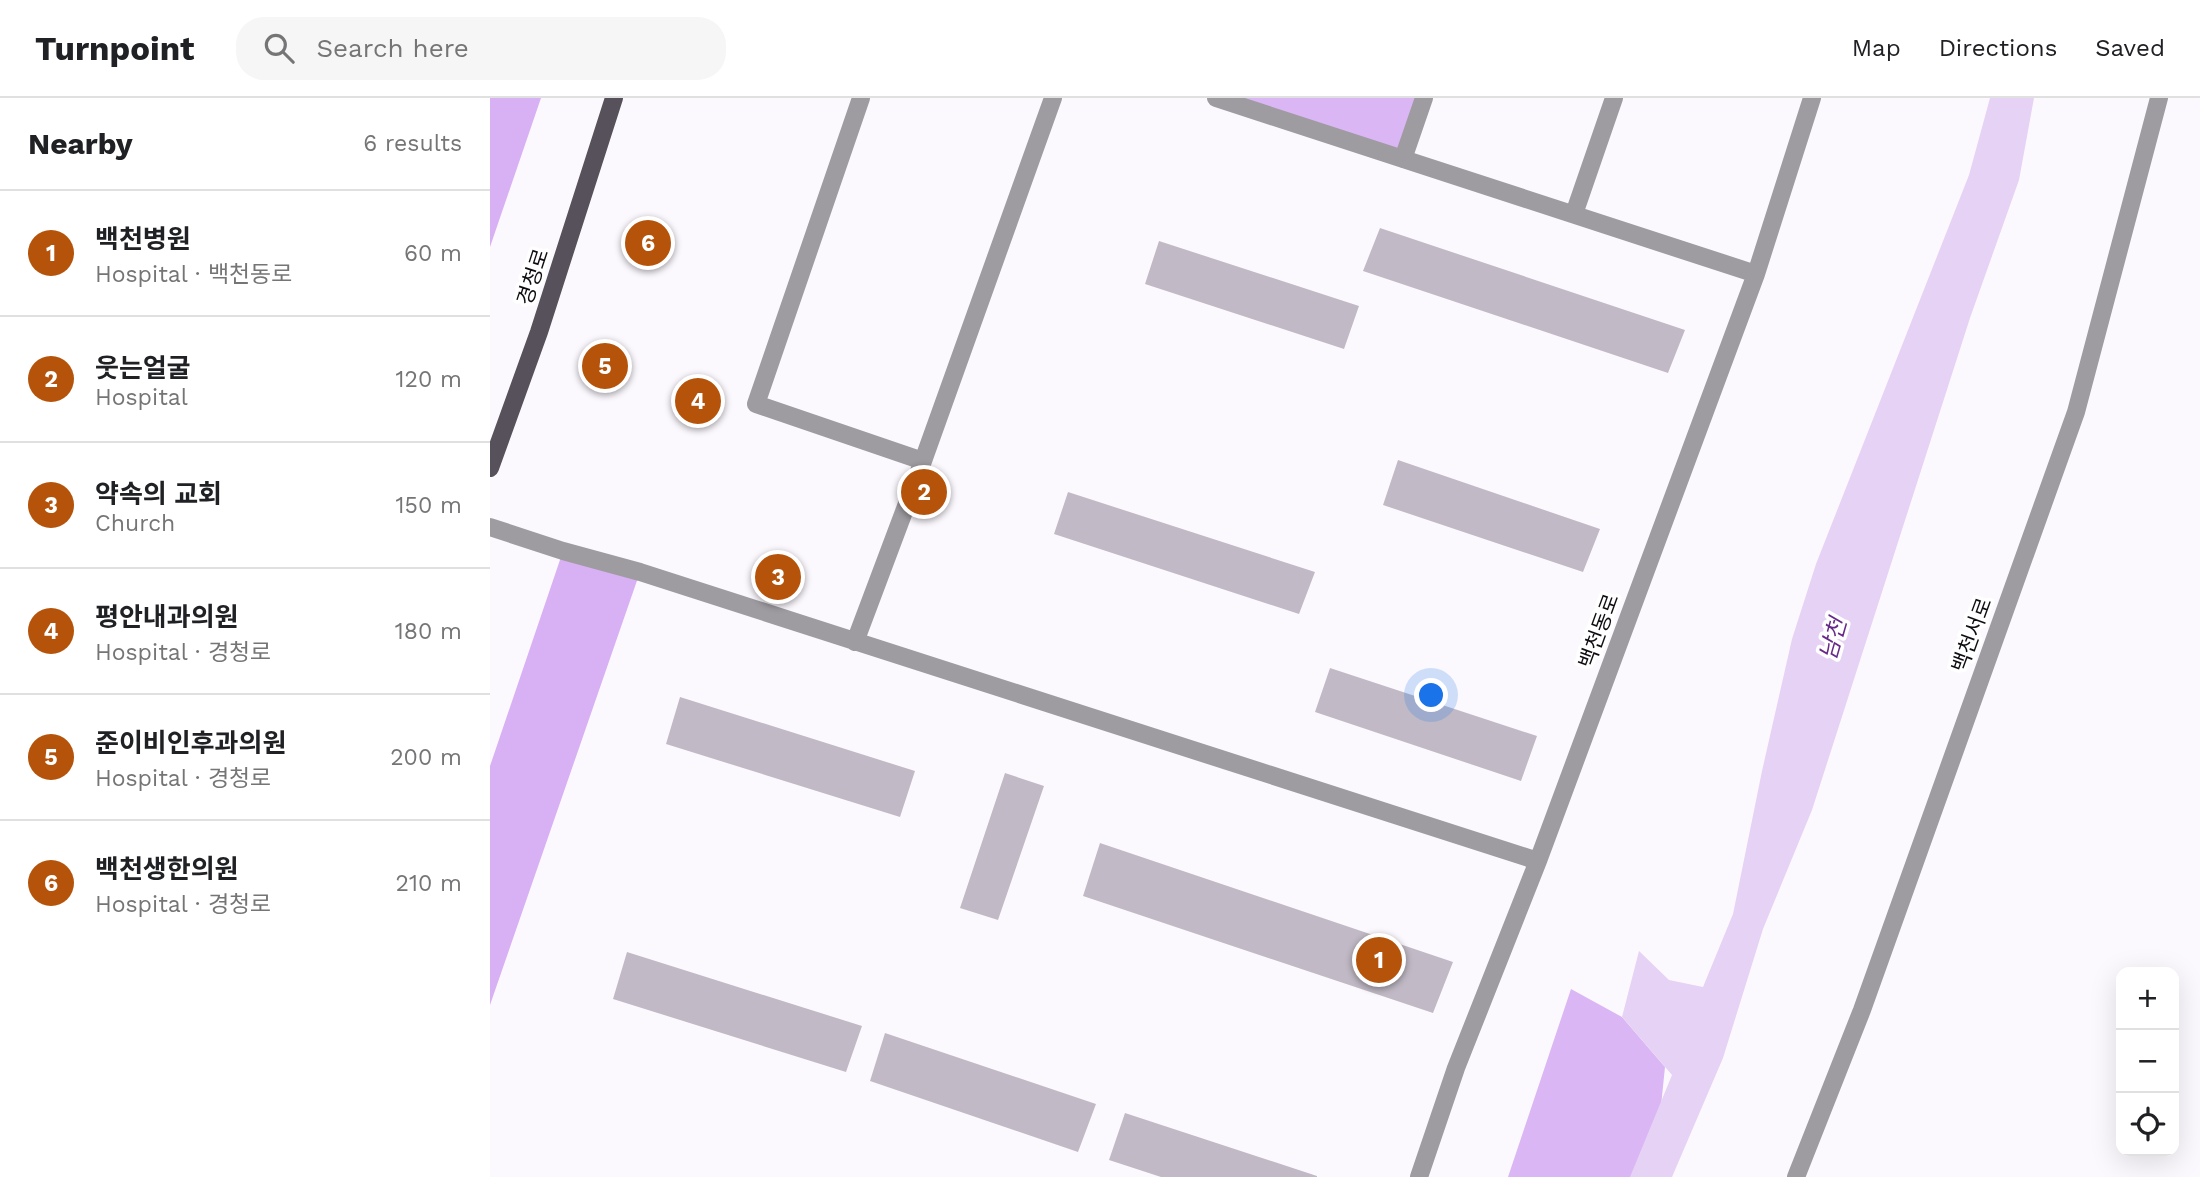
<!DOCTYPE html>
<html lang="en">
<head>
<meta charset="utf-8">
<style>
	:root { --surface:#fff; --page:#f6f6f6; --text:#202124; --muted:#757577; --line:#e0e0e0; --accent:#b45309 }
	body { margin:0; font-family:"Work Sans","Noto Sans KR",sans-serif; background:var(--page); color:var(--text) }
	.controls { position:absolute; right:21px; bottom:21px; display:grid; overflow:hidden; border-radius:14px; box-shadow:0 7px 28px #0002 }
	.controls button { width:63px; height:63px; display:grid; place-items:center; padding:0; border:0; border-bottom:2px solid var(--line); background:var(--surface); color:var(--text); font:35px sans-serif }
	.you { position:absolute; left:942px; top:598px; width:24px; height:24px; margin:-18px; border:5px solid #fff; border-radius:50%; background:#1a73e8; box-shadow:0 0 0 10px #1a73e833 }
	.badge { display:grid; place-items:center; width:46px; height:46px; border-radius:50%; background:var(--accent); color:#fff; font-size:23px; font-weight:700 }
	.pin { position:absolute; translate:-50% -50%; border:4px solid #fff; box-shadow:0 2px 7px #0006 }
	.list { margin:0; padding:0; list-style:none }
	h2 { display:flex; justify-content:space-between; align-items:center; height:91px; margin:0; padding:0 28px; font-size:30px }
	h2 small { font-size:23px; font-weight:400; color:var(--muted) }
	.list li { display:grid; grid-template-columns:46px 1fr auto; gap:21px; align-items:center; box-sizing:border-box; height:126px; padding:0 28px; border-top:2px solid var(--line) }
	.list b { display:block; font-size:26px; white-space:nowrap }
	.list p { margin:0; font-size:23px; white-space:nowrap; color:var(--muted) }
	.list em { font-size:23px; font-style:normal; color:var(--muted) }
	.icon { flex:none; width:38px; height:38px; fill:none; stroke:currentColor; stroke-width:2; stroke-linecap:round; stroke-linejoin:round }
	.map { position:relative; flex:none; width:1710px; height:1079px; overflow:hidden }
	header { display:flex; align-items:center; gap:42px; box-sizing:border-box; height:98px; padding:0 35px; background:var(--surface); border-bottom:2px solid var(--line) }
	header strong { font-size:33px }
	nav { display:flex; gap:38px; margin-inline-start:auto; font-size:24px }
	.search { width:490px; height:63px; background:var(--page); display:flex; align-items:center; gap:18px; box-sizing:border-box; padding:0 24px; border-radius:28px; color:var(--muted); font-size:26px }
	main { display:flex }
	aside { flex:1; background:var(--surface) }
	.map>svg:first-child { display:block }
	.green { fill:#dab6f4 }
	.forest { fill:#d8b1f4 }
	.water { fill:#e6d2f4 }
	.building { fill:#c1bac6 }
	.lines { fill:none; stroke-linecap:round; stroke-linejoin:round }
	.service { stroke:#9f9ca1; stroke-width:18 }
	.minor { stroke:#9f9ca1; stroke-width:18 }
	.primary { stroke:#56515a; stroke-width:18 }
	.labels { text-anchor:middle; stroke-width:7; stroke-linejoin:round; paint-order:stroke }
	.street-label { font-size:21px; fill:#100d12; stroke:#fff }
	.water-label { font-size:23px; font-style:italic; fill:#682a8a; stroke:#fff }
</style>
</head>
<body>
<header>
<strong>Turnpoint</strong>
<div class="search"><svg class="icon" aria-label="search" viewBox="0 0 24 24"><circle cx="10" cy="10" r="6"/><path d="M15 15l6 6"/></svg>Search here</div>
<nav><a>Map</a><a>Directions</a><a>Saved</a></nav>
</header>
<main>
<aside>
<h2>Nearby<small>6 results</small></h2>
<ul class="list">
<li><span class="badge">1</span><div><b>백천병원</b><p>Hospital · 백천동로</p></div><em>60 m</em></li>
<li><span class="badge">2</span><div><b>웃는얼굴</b><p>Hospital</p></div><em>120 m</em></li>
<li><span class="badge">3</span><div><b>약속의 교회</b><p>Church</p></div><em>150 m</em></li>
<li><span class="badge">4</span><div><b>평안내과의원</b><p>Hospital · 경청로</p></div><em>180 m</em></li>
<li><span class="badge">5</span><div><b>준이비인후과의원</b><p>Hospital · 경청로</p></div><em>200 m</em></li>
<li><span class="badge">6</span><div><b>백천생한의원</b><p>Hospital · 경청로</p></div><em>210 m</em></li>
</ul>
</aside>
<div class="map">
<svg width="1710" height="1079" viewBox="0 0 1710 1079">
	<rect width="100%" height="100%" fill="#fcf9fe"/>
	<path class="green" d="M754,0h180l-21,61 -162,-53z
		M1081,891l51,28 43,50 -4,39 -30,71h-123z"/>
	<path class="forest" d="M0,0h51l-51,149z
		M73,453l77,21 -150,433v-239z"/>
	<path class="water" d="M1500,0h44l-15,82 -49,138 -158,492 -49,119 -40,129 -51,119h-42l42,-102 -50,-58 17,-66 30,29 34,7 30,-73 29,-143 30,-132 24,-75 153,-389z"/>
	<path class="building" d="M890,130l305,102 -17,43 -305,-102z
		M669,143l200,65 -15,43 -199,-65z
		M908,362l202,69 -17,43 -200,-67z
		M578,394l247,80 -16,42 -245,-80z
		M840,570l207,68 -16,45 -206,-69z
		M190,599l235,74 -15,46 -234,-73z
		M515,675l39,13 -46,134 -38,-12z
		M610,745l353,119 -20,51 -350,-117z
		M137,854l235,74 -16,46 -233,-73z
		M395,935l211,71 -18,48 -208,-71z
		M635,1015l192,63v1h-156l-52,-17z"/>
	<g class="lines">
		<path class="service" d="M1306,1079l66,-167 214,-598 83,-314"/>
		<path class="minor" d="M371,0l-105,306 167,57
			M726,0l540,176
			M913,61l21,-61
			M1084,116l40,-116
			M0,429l73,24 77,21 898,289
			M365,544l68,-181 130,-363
			M929,1079l37,-109 82,-207 218,-587 56,-176"/>
		<path class="primary" d="M0,370l49,-136 75,-234"/>
	</g>
	<g class="labels">
		<g class="street-label">
			<text transform="translate(43 179) rotate(-72)" y="7">경청로</text>
			<text transform="translate(1109 533) rotate(-70)" y="7">백천동로</text>
			<text transform="translate(1482 537) rotate(-70)" y="7">백천서로</text>
		</g>
		<g class="water-label">
			<text transform="translate(1343 541) rotate(-74)" y="8">남천</text>
		</g>
	</g>
</svg>
<div class="controls">
<button>+</button>
<button>−</button>
<button><svg class="icon" aria-label="locate" viewBox="0 0 24 24"><circle cx="12" cy="12" r="6"/><path d="M12 2v4M12 18v4M2 12h4M18 12h4"/></svg></button>
</div>
<div class="you"></div>
<div class="pin badge" style="left:889px;top:862px">1</div>
<div class="pin badge" style="left:434px;top:394px">2</div>
<div class="pin badge" style="left:288px;top:479px">3</div>
<div class="pin badge" style="left:208px;top:303px">4</div>
<div class="pin badge" style="left:115px;top:268px">5</div>
<div class="pin badge" style="left:158px;top:145px">6</div>
</div>
</main>
</body>
</html>
